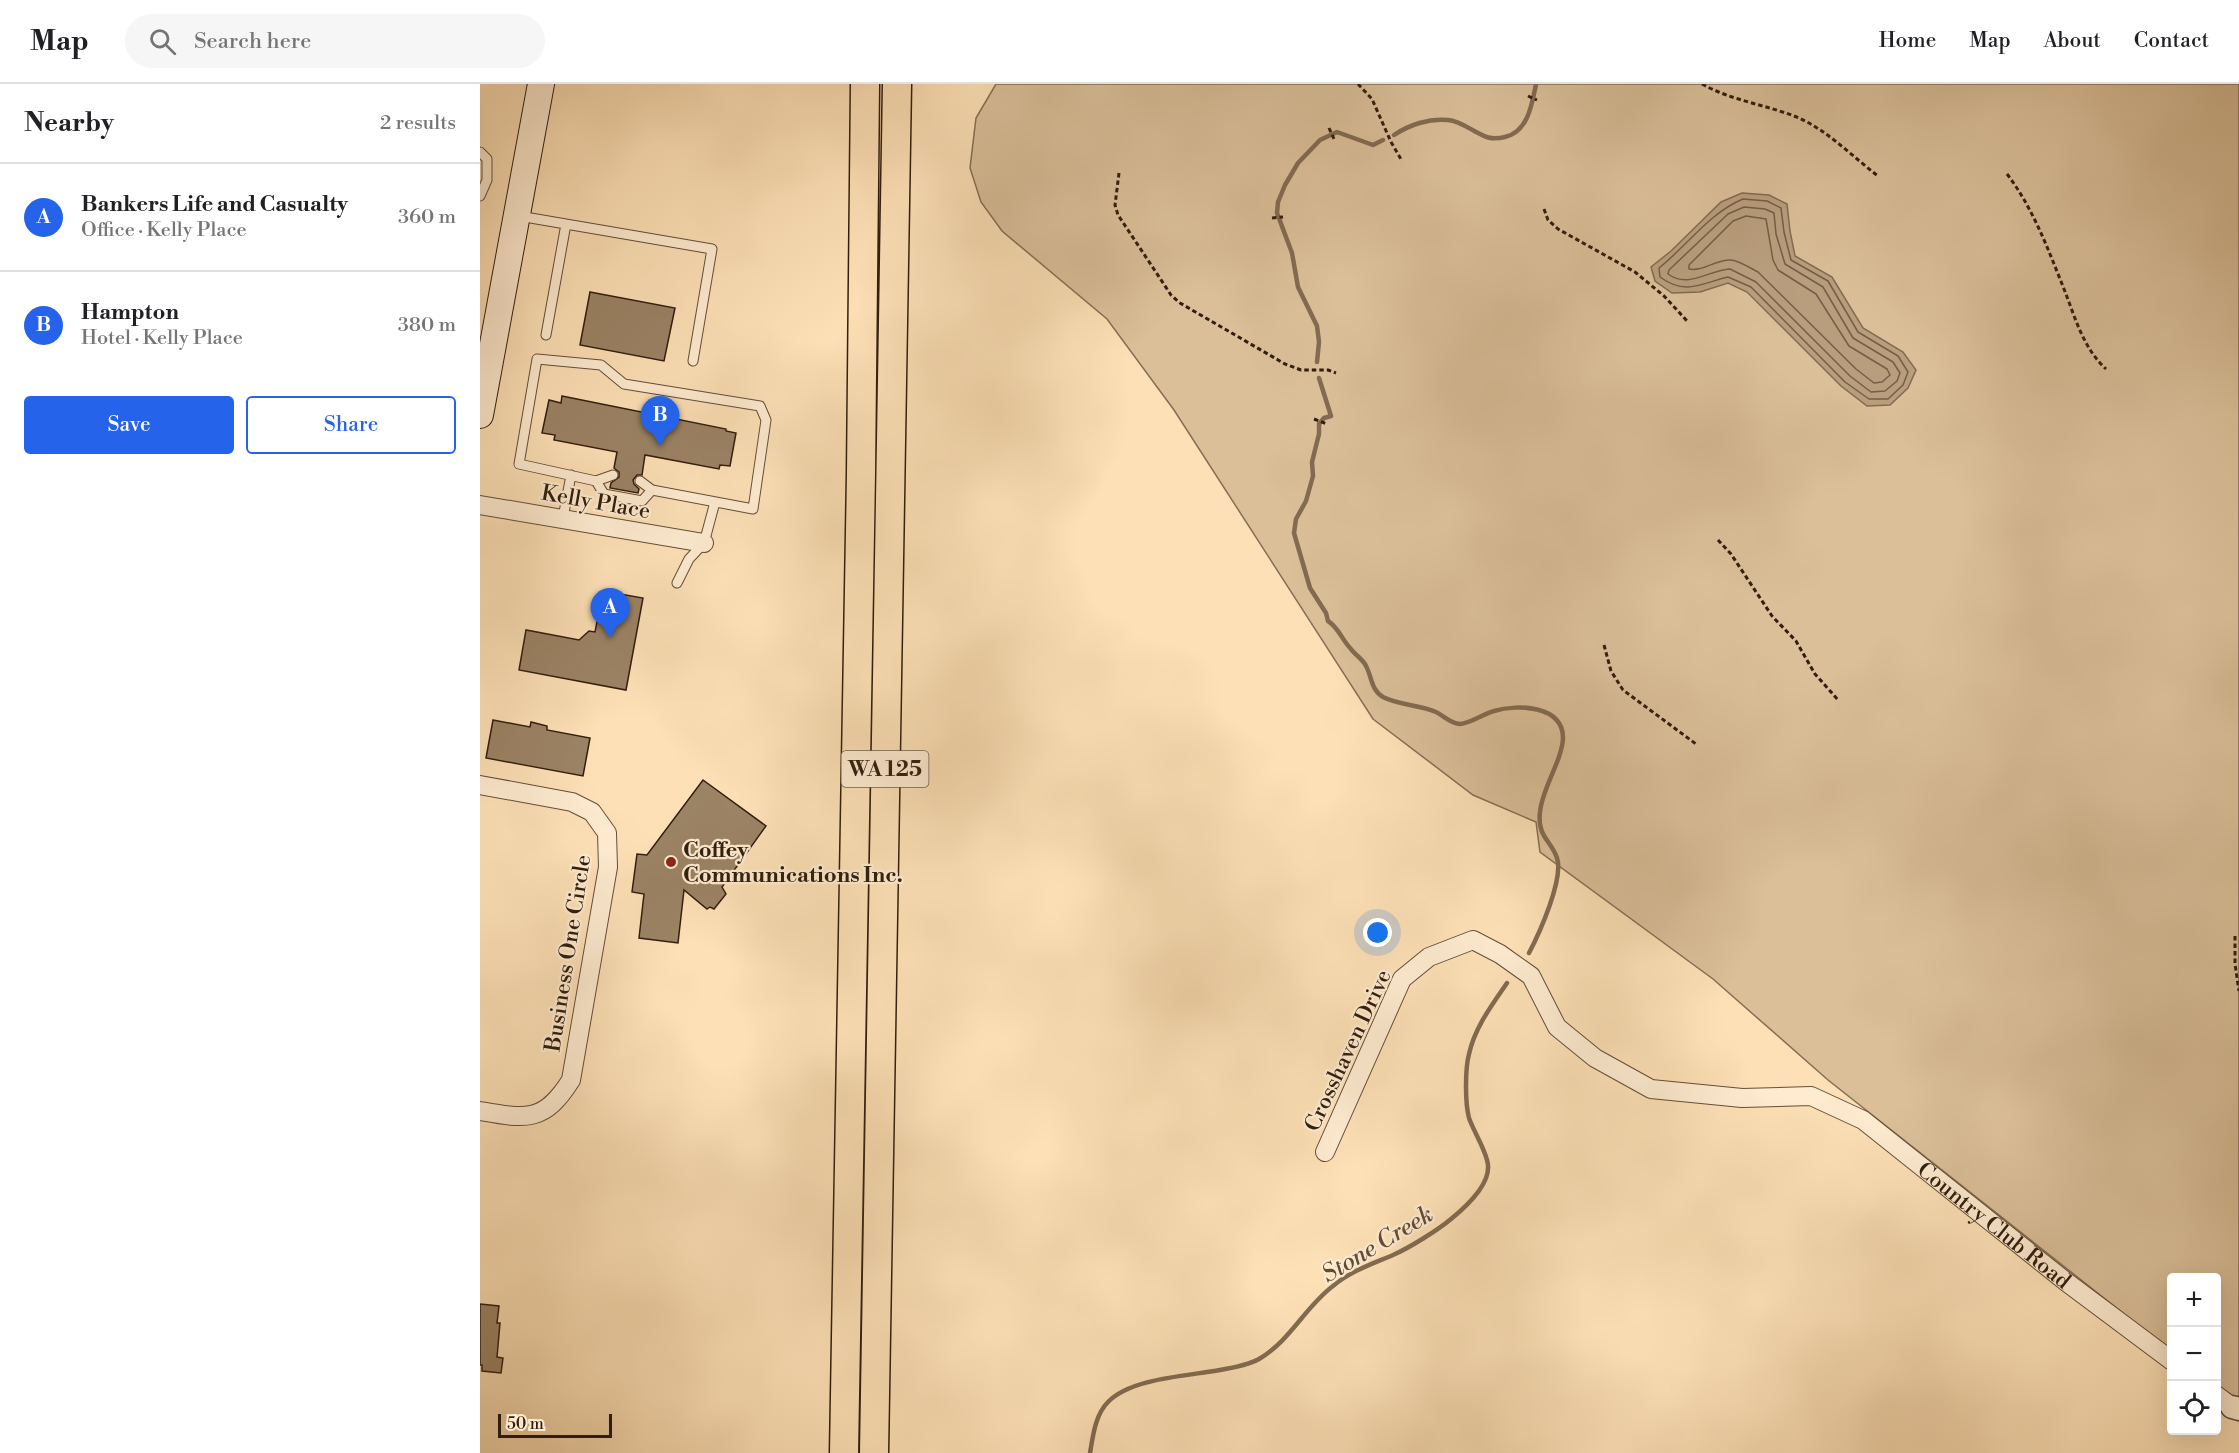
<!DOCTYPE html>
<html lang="en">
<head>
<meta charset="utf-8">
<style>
	:root { --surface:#fff; --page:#f6f6f6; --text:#202124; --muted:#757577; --line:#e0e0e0; --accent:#2563eb }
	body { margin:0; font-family:"Libre Bodoni",serif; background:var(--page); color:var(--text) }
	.controls { position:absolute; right:18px; bottom:18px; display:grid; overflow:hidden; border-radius:6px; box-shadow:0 6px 24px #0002 }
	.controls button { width:54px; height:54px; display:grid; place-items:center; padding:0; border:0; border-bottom:2px solid var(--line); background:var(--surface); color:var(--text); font:30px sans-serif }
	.scale { position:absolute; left:18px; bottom:15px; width:114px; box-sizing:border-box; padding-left:6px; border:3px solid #311e0e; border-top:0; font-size:16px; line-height:21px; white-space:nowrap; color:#311e0e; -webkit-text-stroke:4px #feebd0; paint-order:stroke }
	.you { position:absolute; left:898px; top:849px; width:21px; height:21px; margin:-15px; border:4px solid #fff; border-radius:50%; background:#1a73e8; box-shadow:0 0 0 9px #1a73e833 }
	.badge { display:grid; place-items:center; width:39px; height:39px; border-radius:50%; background:var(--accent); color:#fff; font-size:20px; font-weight:700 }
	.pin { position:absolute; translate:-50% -50px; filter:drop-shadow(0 2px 3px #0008) }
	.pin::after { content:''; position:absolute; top:32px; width:21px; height:18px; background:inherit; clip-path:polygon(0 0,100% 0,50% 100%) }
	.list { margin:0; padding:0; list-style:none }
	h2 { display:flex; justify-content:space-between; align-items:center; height:78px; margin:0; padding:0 24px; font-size:26px }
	h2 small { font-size:20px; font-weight:400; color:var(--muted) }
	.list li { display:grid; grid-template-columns:39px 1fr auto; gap:18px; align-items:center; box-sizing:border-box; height:108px; padding:0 24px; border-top:2px solid var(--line) }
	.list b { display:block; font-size:22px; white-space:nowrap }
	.list p { margin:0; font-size:20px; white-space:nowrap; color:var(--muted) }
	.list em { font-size:20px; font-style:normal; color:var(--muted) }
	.actions { display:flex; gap:12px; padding:18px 24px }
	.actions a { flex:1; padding:14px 0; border:2px solid var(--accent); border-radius:6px; text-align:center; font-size:21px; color:var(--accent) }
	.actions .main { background:var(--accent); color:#fff }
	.icon { flex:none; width:33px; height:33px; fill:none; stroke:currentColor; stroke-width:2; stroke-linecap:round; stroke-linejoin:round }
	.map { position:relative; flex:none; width:1759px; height:1369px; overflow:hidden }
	header { display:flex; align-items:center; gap:36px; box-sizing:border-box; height:84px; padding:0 30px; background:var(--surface); border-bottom:2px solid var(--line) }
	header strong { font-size:28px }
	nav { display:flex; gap:33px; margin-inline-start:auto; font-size:21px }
	.search { width:420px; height:54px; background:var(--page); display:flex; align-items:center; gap:15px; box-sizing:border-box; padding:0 21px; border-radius:33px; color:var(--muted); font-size:22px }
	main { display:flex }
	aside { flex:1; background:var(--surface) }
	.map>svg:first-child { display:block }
	.green { fill:#dabf99; stroke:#866e54; stroke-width:1.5 }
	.water { fill:#b89e7d; stroke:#826b51; stroke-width:1.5 }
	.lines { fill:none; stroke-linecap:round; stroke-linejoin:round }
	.shore { stroke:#745e46; stroke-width:1.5 }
	.stream { stroke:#826b51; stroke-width:4.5 }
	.building { fill:#9b8365; stroke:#311e0e; stroke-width:1.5 }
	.service-casing { stroke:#644e38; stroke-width:11 }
	.minor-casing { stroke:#644e38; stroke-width:20 }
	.tertiary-casing { stroke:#644e38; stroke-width:25 }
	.secondary-casing { stroke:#311e0e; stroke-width:28 }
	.primary-casing { stroke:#311e0e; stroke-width:31 }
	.path { stroke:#311e0e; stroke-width:3; stroke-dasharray:4.5 3; stroke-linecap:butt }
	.service { stroke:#feebd0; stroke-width:9 }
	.minor { stroke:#feebd0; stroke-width:18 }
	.tertiary { stroke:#feebd0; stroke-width:22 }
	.secondary { stroke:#feebd0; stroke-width:26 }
	.primary { stroke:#fde0b6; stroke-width:28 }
	.poi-dot { fill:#8f2418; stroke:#feebd0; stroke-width:2 }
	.labels { text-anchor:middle; stroke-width:4.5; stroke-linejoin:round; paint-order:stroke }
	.shield { fill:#feebd0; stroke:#6e5c48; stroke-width:1.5 }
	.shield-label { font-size:21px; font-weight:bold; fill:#311e0e }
	.street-label { font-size:22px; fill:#311e0e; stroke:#feebd0 }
	.poi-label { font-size:22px; font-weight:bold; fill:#311e0e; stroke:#feebd0; text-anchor:start }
	.water-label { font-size:24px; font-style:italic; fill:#604b35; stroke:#feebd0 }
</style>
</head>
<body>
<header>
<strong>Map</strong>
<div class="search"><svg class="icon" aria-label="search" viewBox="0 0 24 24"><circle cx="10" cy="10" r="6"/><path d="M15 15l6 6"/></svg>Search here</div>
<nav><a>Home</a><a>Map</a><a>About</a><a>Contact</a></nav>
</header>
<main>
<aside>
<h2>Nearby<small>2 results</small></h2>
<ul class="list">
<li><span class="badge">A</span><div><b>Bankers Life and Casualty</b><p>Office · Kelly Place</p></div><em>360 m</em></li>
<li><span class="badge">B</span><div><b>Hampton</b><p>Hotel · Kelly Place</p></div><em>380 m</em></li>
</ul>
<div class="actions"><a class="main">Save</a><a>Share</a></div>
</aside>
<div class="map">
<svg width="1759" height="1369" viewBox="0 0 1759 1369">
	<rect width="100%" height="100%" fill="#fde0b6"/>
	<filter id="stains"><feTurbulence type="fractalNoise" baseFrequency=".00333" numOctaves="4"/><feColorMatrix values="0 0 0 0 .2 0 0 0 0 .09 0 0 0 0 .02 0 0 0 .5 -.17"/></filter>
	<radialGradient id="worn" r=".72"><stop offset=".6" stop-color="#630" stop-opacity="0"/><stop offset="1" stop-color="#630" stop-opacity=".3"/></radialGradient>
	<path class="green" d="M516,0h1243v1315l-22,-13 -1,-108h-44l-1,73 -343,-271 -115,-101 -173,-127 -4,-30 -63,-27 -100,-76 -199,-309 -67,-91 -105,-88 -21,-29 -11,-34 6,-50z"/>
	<path class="water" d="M1262,109l27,2 18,9 3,27 5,25 37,21 31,51 40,24 13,18 -8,18 -18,17 -23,1 -26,-20 -94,-94 -19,-9 -28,9 -28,1 -17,-12 -4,-14 20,-16 50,-49z"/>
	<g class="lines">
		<path class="shore" d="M1263,115l24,2 14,7 3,24 7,28 37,21 30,51 40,24 10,16 -5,13 -15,14h-19l-24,-17 -94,-95 -23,-10c-26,6 -42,19 -68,0l-1,-9c28,-22 50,-55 84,-69z
			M1264,123l21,2 9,4 2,21 9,30 38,23 30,51 40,24 7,11 -3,8 -12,10 -14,1 -21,-16 -94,-94 -26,-13c-21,1 -42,20 -62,5l1,-4 59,-56z
			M1266,132l20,3 7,41 5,10 38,24 33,52 38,23 3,6 -8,7 -8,1 -18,-14 -98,-97c-8,-4 -18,-11 -27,-12 -15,-1 -28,12 -42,9v-4l44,-44z"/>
		<path class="stream" d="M914,51c15,-10 35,-17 54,-15 12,1 23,10 34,15 7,4 15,4 23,2 23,-5 27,-33 31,-53
			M837,278l2,-20 -2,-16 -19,-39 -6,-34 -15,-40 1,-11 7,-17 13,-22 22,-23 17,-8 36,13 10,-5
			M839,294l12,38 -7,2 -5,6v10l-7,28 1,14 -7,25 -10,18 -2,14 16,55 16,25 2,8c11,7 14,19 23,28 4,6 12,10 15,17 6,11 5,24 17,31 15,8 37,8 53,15 8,4 15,12 24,12 11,-1 23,-10 34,-13 23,-7 69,-6 69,27 -1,23 -21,50 -23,74 -3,25 11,28 17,46 7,21 -18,76 -28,95
			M610,1369c3,-17 5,-38 18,-51 23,-24 80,-26 112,-32 12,-2 28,-5 39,-11 31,-18 46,-52 74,-73 18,-15 39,-22 60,-31 16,-7 45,-25 58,-36 16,-13 43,-37 36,-59 -4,-15 -13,-28 -18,-42 -4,-15 -4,-49 0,-64 6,-27 23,-49 38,-71"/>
	</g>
	<path class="building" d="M110,208l85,16 -11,53 -84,-16z
		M82,312l164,33v2l10,2 -6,33 -10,-1 -1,4 -74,-14 -3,20h-5l-4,5 1,4 5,5 -1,4 -28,-5 1,-5 8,-6v-5l-5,-4 3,-16 -63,-12 1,-5 -13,-2 7,-33 12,3z
		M123,507l40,7 -17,92 -107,-20 7,-40 53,10 10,-9 6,1z
		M13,636l37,7 1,-5 16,4v4l43,8 -7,38 -97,-18z
		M223,696l63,46 -44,61 4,7 -12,15 -4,-2 -3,2 -23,-19 -6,53 -39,-5 5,-44 -12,-2 5,-38 10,1z
		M0,1220l19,2 -2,17h3l-3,34 6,1 -2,15 -19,-2v-6h-2z"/>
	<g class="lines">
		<defs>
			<path id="service" d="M0,68l7,7v21l-7,16
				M39,132l193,33 -19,112
				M66,251l20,-111
				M133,391l-17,6 -77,-17 18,-105 64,6 23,19 136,22 6,14 -13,89 -101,-19 -12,-9
				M116,397l8,13 38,7 10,-11
				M83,434l8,-43
				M197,499l12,-24 15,-16 11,-41"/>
			<g id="minor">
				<path d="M0,421l224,38"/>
				<path d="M0,701l92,17 20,10 15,21 1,34 -37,213c-27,43 -45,39 -91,31"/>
				<path id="s1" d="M845,1068l77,-173 27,-22 44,-17 27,14 31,22 26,51 38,31 56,31 91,9 69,-2 52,24 202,161 107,80"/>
				<path d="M1736,1311l16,12"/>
			</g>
			<path id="tertiary" d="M1752,1323l7,2"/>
			<path id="secondary" d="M0,331l61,-331"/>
			<path id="primary" d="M364,1369l17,-979 4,-390
				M394,1369l23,-1369"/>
		</defs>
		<use href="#service" class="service-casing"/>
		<use href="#minor" class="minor-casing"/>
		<use href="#tertiary" class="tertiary-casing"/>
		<use href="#secondary" class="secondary-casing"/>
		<use href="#primary" class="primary-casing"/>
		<path class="path" d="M878,0l14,15 19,43 11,19
			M1222,0c30,17 66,21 97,34 29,13 54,39 79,58
			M1048,12l9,4
			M849,44l5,11
			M639,89l-4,32 3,10 53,80 9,8 105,61 16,6h27l8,3
			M1527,90c26,34 41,75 57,115 11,28 19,59 42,80
			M1064,125l4,11 10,9 77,43 29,24 24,26
			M792,134l11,-1
			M834,335l13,5
			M1238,456l13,14 41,62 24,25 19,33 24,27
			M1124,561l7,26 12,19 73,54
			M1755,852v28l4,27"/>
		<use href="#service" class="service"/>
		<use href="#minor" class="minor"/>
		<use href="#tertiary" class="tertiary"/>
		<use href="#secondary" class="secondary"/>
		<use href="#primary" class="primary"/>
	</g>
	<circle class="poi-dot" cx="191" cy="778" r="6"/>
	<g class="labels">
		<rect class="shield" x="361.5" y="667" width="87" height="36" rx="4.5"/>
		<g class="shield-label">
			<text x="405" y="692">WA 125</text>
		</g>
		<g class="street-label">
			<text transform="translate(116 417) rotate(10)" y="8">Kelly Place</text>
			<text transform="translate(87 869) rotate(-81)" y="8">Business One Circle</text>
			<text transform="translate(867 966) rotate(-65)" y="8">Crosshaven Drive</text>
			<text dy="8" stroke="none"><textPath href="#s1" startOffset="896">Country Club Road</textPath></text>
		</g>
		<g class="poi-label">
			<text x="203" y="773">Coffey<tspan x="203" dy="25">Communications Inc.</tspan></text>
		</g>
		<g class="water-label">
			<text transform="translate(897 1160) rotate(-31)" y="8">Stone Creek</text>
		</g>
	</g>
	<rect width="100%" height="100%" filter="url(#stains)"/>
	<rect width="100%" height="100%" fill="url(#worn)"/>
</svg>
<div class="controls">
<button>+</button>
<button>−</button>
<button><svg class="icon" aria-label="locate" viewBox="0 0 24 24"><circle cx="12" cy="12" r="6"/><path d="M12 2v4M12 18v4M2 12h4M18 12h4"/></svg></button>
</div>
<div class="scale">50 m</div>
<div class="you"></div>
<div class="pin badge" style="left:130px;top:554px">A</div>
<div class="pin badge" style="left:180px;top:362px">B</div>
</div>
</main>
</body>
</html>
